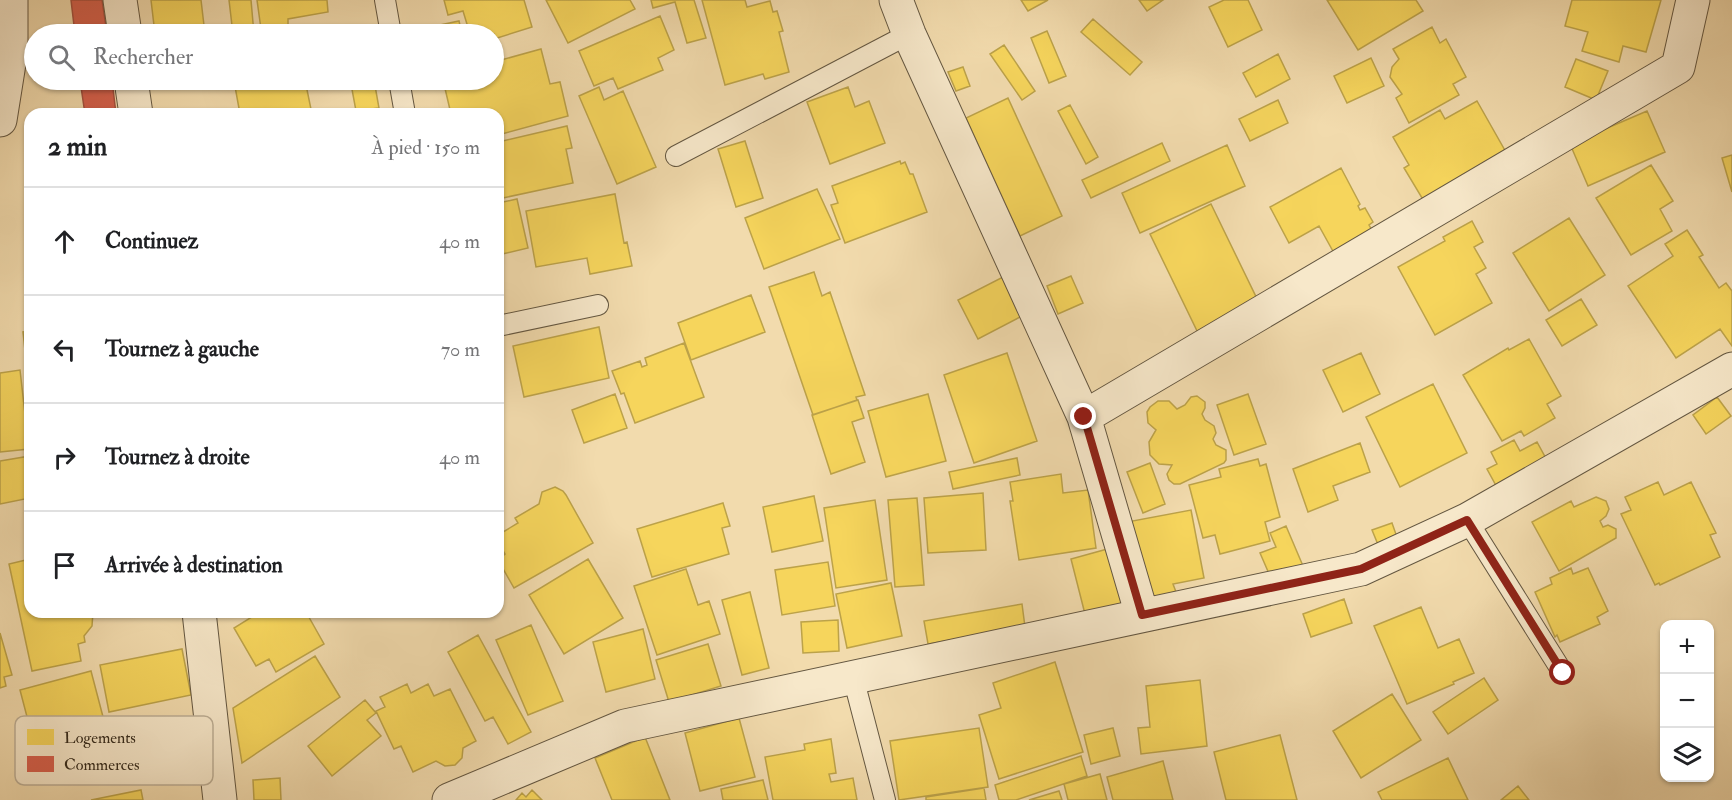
<!DOCTYPE html>
<html lang="fr">
<head>
<meta charset="utf-8">
<style>
	:root { --surface:#fff; --page:#f2f2f2; --text:#202124; --muted:#757577; --line:#e0e0e0 }
	body { margin:0; font-family:"IM FELL Double Pica",serif; background:var(--page); color:var(--text) }
	.controls { position:absolute; right:18px; bottom:18px; display:grid; overflow:hidden; border-radius:12px; box-shadow:0 2px 4px #0004 }
	.controls button { width:54px; height:54px; display:grid; place-items:center; padding:0; border:0; border-bottom:2px solid var(--line); background:var(--surface); color:var(--text); font:30px sans-serif }
	.stop { position:absolute; width:18px; height:18px; margin:-14px; border:4px solid #8f2418; border-radius:50%; background:#fff }
	.stop.end { background:#8f2418; border-color:#fff; box-shadow:0 2px 6px #0008 }
	.list { margin:0; padding:0; list-style:none }
	h2 { display:flex; justify-content:space-between; align-items:center; height:78px; margin:0; padding:0 24px; font-size:26px }
	h2 small { font-size:20px; font-weight:400; color:var(--muted) }
	.list li { display:grid; grid-template-columns:39px 1fr auto; gap:18px; align-items:center; box-sizing:border-box; height:108px; padding:0 24px; border-top:2px solid var(--line) }
	.list b { display:block; font-size:22px; white-space:nowrap }
	.list em { font-size:20px; font-style:normal; color:var(--muted) }
	.icon { flex:none; width:33px; height:33px; fill:none; stroke:currentColor; stroke-width:2; stroke-linecap:round; stroke-linejoin:round }
	.map { position:relative; flex:none; width:1732px; height:800px; overflow:hidden }
	.search { position:absolute; background:var(--surface); box-shadow:0 2px 4px #0004; left:24px; top:24px; width:480px; height:66px; display:flex; align-items:center; gap:15px; box-sizing:border-box; padding:0 21px; border-radius:33px; color:var(--muted); font-size:22px }
	.panel { position:absolute; background:var(--surface); box-shadow:0 2px 4px #0004; left:24px; top:108px; width:480px; height:510px; border-radius:18px }
	.map>svg:first-child { display:block }
	.homes { fill:#f6d55c; stroke:#bca249; stroke-width:1.5 }
	.shops { fill:#d6604d; stroke:#a6503f; stroke-width:1.5 }
	.lines { fill:none; stroke-linecap:round; stroke-linejoin:round }
	.service-casing { stroke:#645741; stroke-width:22 }
	.minor-casing { stroke:#645741; stroke-width:35 }
	.service { stroke:#f7e8ca; stroke-width:20 }
	.minor { stroke:#f7e8ca; stroke-width:33 }
	.route { stroke:#8f2418; stroke-width:8 }
	.key { fill:#f7e8ca; stroke:#bdaf96; stroke-width:1.5 }
	.key-label { font-size:16px; fill:#352b1d }
</style>
</head>
<body>
<div class="map">
<svg width="1732" height="800" viewBox="0 0 1732 800">
	<rect width="100%" height="100%" fill="#f2dbad"/>
	<filter id="stains"><feTurbulence type="fractalNoise" baseFrequency=".00333" numOctaves="4"/><feColorMatrix values="0 0 0 0 .2 0 0 0 0 .09 0 0 0 0 .02 0 0 0 .5 -.17"/></filter>
	<radialGradient id="worn" r=".72"><stop offset=".6" stop-color="#630" stop-opacity="0"/><stop offset="1" stop-color="#630" stop-opacity=".3"/></radialGradient>
	<path class="homes" d="M151,0h50l4,34h-50z
		M229,0h22l3,34h-21z
		M257,0h70l1,12 -40,7v6l-27,4z
		M444,0h80l8,27 -38,12v-5h-24l-7,-23 -15,4z
		M546,0h84l5,9 -67,34z
		M651,0h43l12,38 -19,5 -12,-41 -22,6z
		M702,0h43l2,7 23,-6 3,11 4,-1 6,20 -4,1 10,40 -24,7 -2,-5 -38,11z
		M1021,0h27l-20,11z
		M1139,0h24l-16,11z
		M1224,0h24l14,30 -34,17 -19,-40z
		M1327,0h89l7,11 -65,39z
		M1572,0h89l-15,52 -23,-6 -4,16 -37,-11 6,-19 -23,-6z
		M660,16l14,34 -16,8 5,12 -45,19 -5,-11 -19,8 -15,-35z
		M1093,19l49,43 -12,13 -49,-43z
		M459,21l3,13h-58l-1,-1z
		M1432,27l8,16 6,-4 20,38 -13,7 6,11 -50,28 -13,-25 6,-4 -12,-17 2,-10 7,-8 -6,-10z
		M1047,31l19,45 -17,7 -18,-45z
		M1004,45l31,46 -13,9 -32,-46z
		M541,49l9,35 10,-2 8,34 -70,19v-21h-47l-8,-34h51v-18z
		M1278,54l12,25 -34,18 -13,-24z
		M1371,58l13,28 -37,17 -13,-27z
		M1576,59l32,12 -12,29 -31,-13z
		M963,67l7,19 -14,5 -8,-19z
		M244,80h61l7,34h-72l-6,-33z
		M374,80l5,28 -23,3 -5,-27z
		M599,87l5,13 19,-9 33,76 -39,17 -38,-88z
		M848,87l7,20 14,-6 16,42 -55,21 -23,-62z
		M1008,98l54,118 -42,20 -54,-118z
		M1278,100l10,23 -38,18 -11,-22z
		M1477,101l30,53 -67,41 -18,3 -18,-30 5,-3 -16,-28 47,-27 5,9z
		M1070,105l28,52 -12,7 -28,-53z
		M1647,111l18,41 -77,34 -18,-42z
		M567,126l5,22 -6,1 7,34 -75,16v-57z
		M745,141l18,57 -27,9 -18,-58z
		M1162,143l8,18 -79,37 -9,-18z
		M1227,145l18,41 -105,47 -18,-40z
		M1732,155v37l-10,-34z
		M900,161l1,3 4,-2 5,12h3l14,38 -82,31 -14,-38 7,-2 -6,-17z
		M1651,165l22,36 -13,8 12,22 -41,24 -35,-57z
		M1341,168l19,36 -2,2 2,4 5,-2 8,14 -4,3 4,7 -39,21 -15,-27 -30,17 -19,-36z
		M817,189l23,50 -76,30 -19,-51z
		M615,194l9,49 3,-1 5,24 -42,8 -3,-16 -51,9 -10,-56z
		M517,199l11,49 -30,7v-52z
		M1211,204l50,103 -61,30 -50,-103z
		M1569,218l36,57 -56,36 -36,-58z
		M1472,221l11,21 -9,5 12,21 -10,6 16,29 -57,32 -37,-68 47,-26 -2,-4z
		M1687,230l16,25 -4,2 20,31 7,-5 6,8v55l-12,-17 -44,29 -48,-72 45,-30 -8,-12z
		M814,272l8,24 8,-4 35,103 -9,2 1,3 -44,15 -44,-128z
		M1071,276l12,27 -25,11 -11,-28z
		M1003,277l19,39 -44,23 -20,-39z
		M751,295l14,37 -74,28 -13,-37z
		M1581,299l16,26 -35,21 -16,-26z
		M599,327l10,51 -85,19 -11,-51z
		M30,331v66l-7,-65z
		M1529,339l32,57 -14,8 8,14 -31,18 -3,-5 -19,10 -39,-66 45,-27 1,2z
		M684,343l20,54 -69,26 -11,-30 -3,1 -9,-23 28,-10 2,6 5,-2 -2,-7z
		M1007,353l30,88 -63,22 -30,-88z
		M1361,353l19,41 -37,18 -20,-42z
		M20,370l9,79 -29,3v-79z
		M1433,384l34,69 -67,34 -34,-70z
		M615,394l12,34 -43,15 -12,-33z
		M928,394l18,67 -60,16 -18,-66z
		M1248,394l18,50 -32,11 -17,-50z
		M1197,396l8,6v6l-3,6 3,6 9,6 2,7 -3,6 3,6 10,5v10l-2,3 -44,21h-6l-5,-4 -2,-6 5,-9 -13,-1 -9,-9 -1,-13 7,-12 -8,-7 -1,-11 3,-5 8,-6h11l8,8 8,-4 6,-8z
		M1717,397l14,19 -25,18 -13,-19z
		M858,400l6,18 -12,4 13,40 -34,12 -19,-59z
		M1514,440l6,11 17,-9 12,22 -50,27 -12,-22 10,-5 -6,-12z
		M1360,443l10,29 -37,14 5,14 -30,12 -15,-43z
		M30,456v42l-30,6v-43z
		M1017,458l3,17 -67,14 -4,-17z
		M1258,459l2,7 6,-2 14,53 -15,5 5,19 -50,13 -5,-19 -12,3 -14,-53 32,-8 -2,-8z
		M1150,463l15,41 -22,9 -16,-41z
		M1061,474l2,19 25,-3 8,58 -77,12 -9,-59h3l-3,-19z
		M1658,482l6,13 27,-13 25,51 -6,2 10,22 -60,28 -1,-2 -4,2 -34,-71 10,-4 -6,-13z
		M555,487l8,4 3,4 27,48 -79,45 -16,-28 7,-6 -7,-12v-7l20,-12 -3,-5 24,-14 3,-12z
		M983,493l3,57 -58,3 -4,-55z
		M814,496l9,45 -51,11 -9,-45z
		M1596,497l10,4 3,8 -3,7 -6,5 3,6 5,-2 8,4v9l-57,33 -27,-49 39,-21 3,6z
		M917,498l7,87 -29,2 -7,-87z
		M875,500l12,80 -51,8 -12,-80z
		M723,503l7,23 -8,2 7,26 -77,23 -15,-48z
		M1191,510l13,68 -31,6 3,8 -34,8 -15,-78z
		M1392,523l6,17 -19,7 -7,-17z
		M1286,526l20,47 -33,10 -13,-30 16,-6 -6,-14z
		M1111,548l16,59 -41,11 -15,-59z
		M30,559v53h63l-1,14 -8,10 1,6 -7,2 3,17 -49,10 -23,-107z
		M588,559l35,59 -59,36 -35,-59z
		M828,562l7,44 -53,9 -7,-45z
		M1571,568l2,6 15,-6 20,43 -11,6 3,7 -40,18 -3,-7 -2,2 -20,-45 17,-8 -2,-6z
		M686,569l12,36 11,-4 11,33 -63,21 -23,-69z
		M891,583l11,53 -55,12 -11,-54z
		M750,592l19,76 -27,7 -20,-75z
		M1344,599l8,24 -41,14 -8,-23z
		M1022,604l3,23 -97,17 -4,-23z
		M1421,607l17,41 21,-9 15,34 -21,9 1,2 -47,20 -33,-78z
		M260,612h46l18,32 -48,28 -7,-13 -13,7 -22,-38z
		M838,620l1,31 -36,2 -2,-31z
		M531,625l32,76 -35,14 -32,-75z
		M643,629l12,50 -49,13 -13,-50z
		M0,633l12,42 -8,2 2,9 -6,2z
		M478,635l53,97 -23,12 -15,-27 -8,4 -37,-69z
		M708,644l13,42 -52,16 -13,-42z
		M182,649l9,46 -82,17 -9,-47z
		M315,656l25,41 -98,66 -9,-55z
		M1055,662l28,90 -84,27 -20,-64 22,-7 -8,-25z
		M91,671l22,84 -71,19 -22,-84z
		M1484,678l14,22 -50,34 -15,-22z
		M1200,680l7,66 -66,8 -3,-26 12,-1 -4,-41z
		M407,684l4,9 17,-9 6,12 16,-7 26,52 -13,7 -1,10 -7,7 -10,1 -9,-5 -23,11 -12,-26 -7,3 -18,-38 9,-4 -5,-10z
		M1392,694l29,46 -60,38 -28,-47z
		M365,700l11,13 -9,7 14,16 -49,40 -24,-30z
		M739,718l16,59 -55,14 -15,-58z
		M979,728l9,59 -89,13 -9,-59z
		M1113,728l7,28 -29,8 -7,-29z
		M1280,735l17,65h-71l-12,-48z
		M645,737l25,63h-58l-17,-42z
		M831,739l5,34 -7,1 2,8 22,-4 4,22h-84l-8,-43 40,-7 -1,-6z
		M1081,756l6,20 -71,24h-17l-4,-15z
		M1448,758l20,42h-86l-4,-8z
		M1163,761l10,39h-60l-6,-23z
		M1100,774l7,26h-39l-4,-16z
		M280,778l1,22h-27l-1,-20z
		M763,780l5,20h-45l-2,-11z
		M1518,786l11,14h-28z
		M984,788l2,12h-60v-3z
		M141,790l2,10h-52z
		M532,790l10,10h-26l6,-7 4,4z
		M1059,791l3,9h-33z"/>
	<path class="shops" d="M71,0h31l5,34h-32z
		M80,80h32l4,34h-31z"/>
	<g class="lines">
		<defs>
			<path id="service" d="M385,0l6,34
				M399,80l6,34
				M676,156l233,-122
				M498,326l100,-21
				M1467,520l96,153
				M853,677l32,123"/>
			<path id="minor" d="M120,0l5,34
				M896,0l13,34 175,383 58,198
				M131,80l5,34
				M0,120l11,-69v-51
				M1084,417l594,-350 15,-67
				M199,612l21,188
				M449,800l176,-74 736,-157 106,-49 265,-151"/>
		</defs>
		<use href="#service" class="service-casing"/>
		<use href="#minor" class="minor-casing"/>
		<use href="#service" class="service"/>
		<use href="#minor" class="minor"/>
	</g>
	<g class="lines">
		<path class="route" d="M1084,417l58,198 219,-46 106,-49 96,153"/>
	</g>
	<rect x="15" y="716" width="198" height="69" rx="9" class="key"/>
	<rect x="27" y="729" width="27" height="16" fill="#f6d55c"/>
	<rect x="27" y="756" width="27" height="16" fill="#d6604d"/>
	<g class="key-label">
		<text x="64" y="743">Logements</text>
		<text x="64" y="770">Commerces</text>
	</g>
	<rect width="100%" height="100%" filter="url(#stains)"/>
	<rect width="100%" height="100%" fill="url(#worn)"/>
</svg>
<div class="controls">
<button>+</button>
<button>−</button>
<button><svg class="icon" aria-label="layers" viewBox="0 0 24 24"><path d="M12 4l9 5-9 5-9-5zM3 14l9 5 9-5"/></svg></button>
</div>
<div class="stop" style="left:1563px;top:673px"></div>
<div class="stop end" style="left:1084px;top:417px"></div>
<div class="search"><svg class="icon" aria-label="search" viewBox="0 0 24 24"><circle cx="10" cy="10" r="6"/><path d="M15 15l6 6"/></svg>Rechercher</div>
<section class="panel">
<h2>2 min<small>À pied · 150 m</small></h2>
<ul class="list">
<li><svg class="icon" aria-label="ahead" viewBox="0 0 24 24"><path d="M12 20V5M6 11l6-6 6 6"/></svg><div><b>Continuez</b></div><em>40 m</em></li>
<li><svg class="icon" aria-label="left" viewBox="0 0 24 24"><path d="M17 20v-9H6M10 6l-5 5 5 5"/></svg><div><b>Tournez à gauche</b></div><em>70 m</em></li>
<li><svg class="icon" aria-label="right" viewBox="0 0 24 24"><path d="M7 20v-9h11M14 6l5 5-5 5"/></svg><div><b>Tournez à droite</b></div><em>40 m</em></li>
<li><svg class="icon" aria-label="arrive" viewBox="0 0 24 24"><path d="M6 21V4h12l-3 4 3 4H6"/></svg><div><b>Arrivée à destination</b></div></li>
</ul>
</section>
</div>
</body>
</html>
